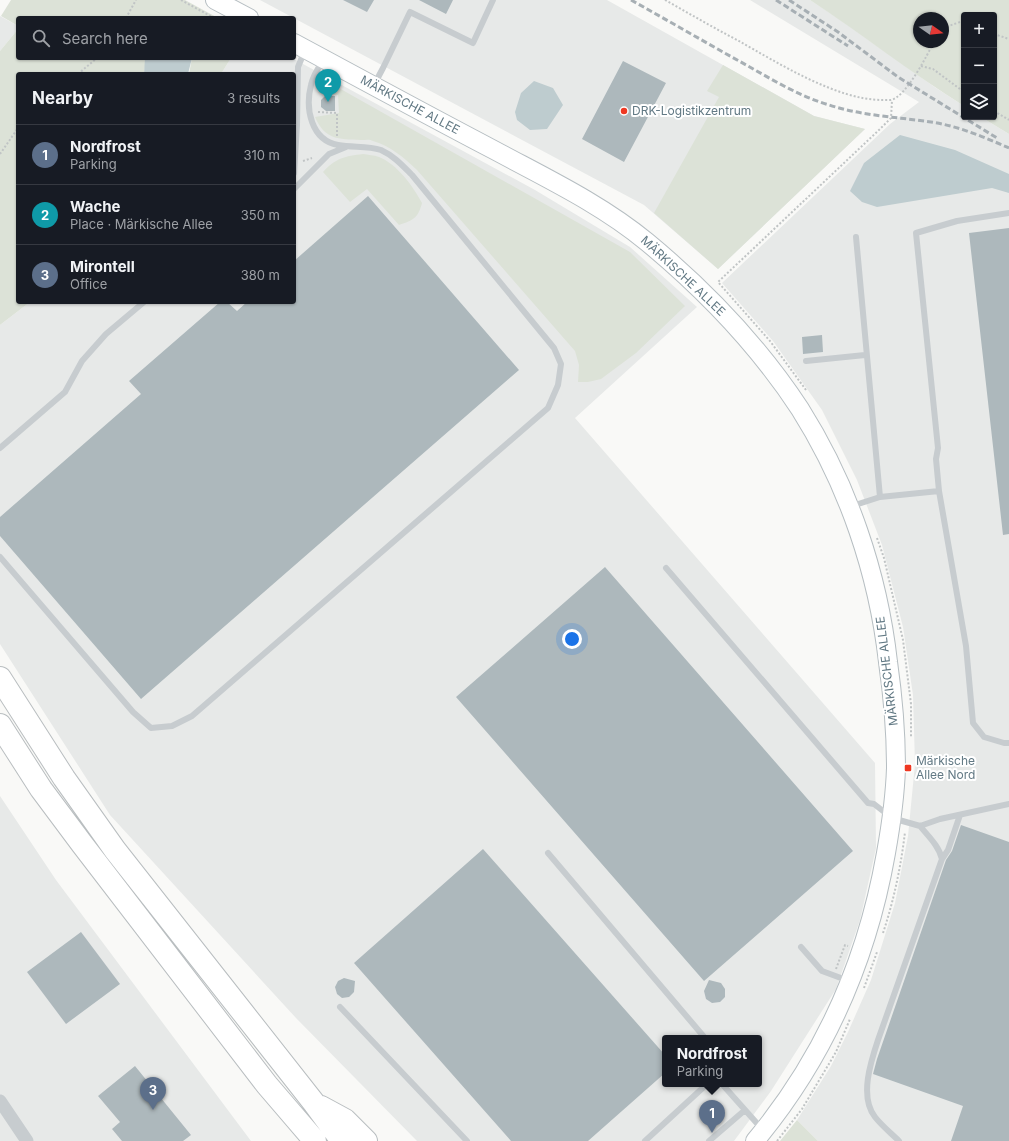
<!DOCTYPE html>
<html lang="en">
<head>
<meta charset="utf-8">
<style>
	:root { --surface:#171b24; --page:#20242c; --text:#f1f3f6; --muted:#9ea1a6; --line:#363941; --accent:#ee3822 }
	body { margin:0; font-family:Inter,sans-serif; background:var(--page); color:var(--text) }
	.controls { position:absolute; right:12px; top:12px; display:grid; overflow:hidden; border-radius:4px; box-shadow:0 1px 3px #0004 }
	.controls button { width:36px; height:36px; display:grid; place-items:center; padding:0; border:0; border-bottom:1px solid var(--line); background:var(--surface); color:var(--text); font:20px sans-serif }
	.compass { position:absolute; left:913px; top:12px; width:36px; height:36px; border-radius:50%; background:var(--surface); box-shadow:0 1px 3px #0004; rotate:104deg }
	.you { position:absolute; left:572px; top:639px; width:14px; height:14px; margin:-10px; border:3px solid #fff; border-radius:50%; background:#1a73e8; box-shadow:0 0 0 6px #1a73e833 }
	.badge { display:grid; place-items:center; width:26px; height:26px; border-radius:50%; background:var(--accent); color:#fff; font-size:13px; font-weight:700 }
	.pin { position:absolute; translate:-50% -33px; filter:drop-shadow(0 1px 2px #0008) }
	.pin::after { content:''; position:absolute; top:21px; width:14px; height:12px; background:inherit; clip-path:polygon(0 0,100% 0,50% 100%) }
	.popup { position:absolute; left:662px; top:1035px; width:100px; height:52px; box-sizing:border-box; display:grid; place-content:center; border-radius:4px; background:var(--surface); filter:drop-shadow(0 1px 3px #0005); font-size:13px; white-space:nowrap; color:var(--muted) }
	.popup b { font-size:15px; color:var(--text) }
	.popup::after { content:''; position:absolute; left:50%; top:100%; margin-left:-8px; border:8px solid transparent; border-top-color:var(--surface) }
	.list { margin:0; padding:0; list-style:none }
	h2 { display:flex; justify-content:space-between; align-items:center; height:52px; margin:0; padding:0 16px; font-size:17px }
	h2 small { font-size:13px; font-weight:400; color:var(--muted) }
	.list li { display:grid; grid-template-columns:26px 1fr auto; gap:12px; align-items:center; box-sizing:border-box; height:60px; padding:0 16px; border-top:1px solid var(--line) }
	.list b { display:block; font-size:15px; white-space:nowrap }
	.list p { margin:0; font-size:13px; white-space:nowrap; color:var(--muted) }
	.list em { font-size:13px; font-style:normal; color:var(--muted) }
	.icon { flex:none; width:22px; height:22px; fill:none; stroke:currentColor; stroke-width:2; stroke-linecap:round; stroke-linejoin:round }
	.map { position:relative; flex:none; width:1009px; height:1141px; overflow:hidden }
	.search { position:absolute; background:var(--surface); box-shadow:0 1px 3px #0004; left:16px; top:16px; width:280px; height:44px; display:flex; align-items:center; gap:10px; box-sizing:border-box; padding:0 14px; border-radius:4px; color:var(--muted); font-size:15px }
	.panel { position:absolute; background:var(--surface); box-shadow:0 1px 3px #0004; left:16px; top:72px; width:280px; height:232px; border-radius:4px }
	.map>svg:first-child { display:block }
	.built { fill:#e7e9e8; fill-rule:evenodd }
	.green { fill:#dce2d7; fill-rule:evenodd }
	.water { fill:#becccf }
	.building { fill:#adb8bc }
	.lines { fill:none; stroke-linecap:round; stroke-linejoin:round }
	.secondary-casing { stroke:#b6bec2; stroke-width:20 }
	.highway-casing { stroke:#b9bec0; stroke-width:24 }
	.path { stroke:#c0c4c5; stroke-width:2; stroke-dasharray:2 2; stroke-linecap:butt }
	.lane { stroke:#c7cccf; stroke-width:6 }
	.street { stroke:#c7cccf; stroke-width:13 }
	.secondary { stroke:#fff; stroke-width:18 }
	.highway { stroke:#fff; stroke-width:22 }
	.rail { stroke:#a7afb4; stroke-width:3; stroke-dasharray:6 3; stroke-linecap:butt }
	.poi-dot { fill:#ee3822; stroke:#fff; stroke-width:1.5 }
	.labels { text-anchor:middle; stroke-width:4; stroke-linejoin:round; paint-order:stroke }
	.street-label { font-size:12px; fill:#627984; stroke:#fff }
	.poi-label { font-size:12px; fill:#627984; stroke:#fff; text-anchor:start }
</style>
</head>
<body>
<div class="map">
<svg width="1009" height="1141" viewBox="0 0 1009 1141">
	<rect width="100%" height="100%" fill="#f9f9f7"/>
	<path class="built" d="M260,0h347l207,116 51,13 -147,140 -74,-64z
		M750,0h60l29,19 97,69 28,18v11h17l28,17v1007h-191l-21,-21 34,-54 17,-34 23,-52 24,-77 13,-67 7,-72 -2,-69 -10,-68 -21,-82 -25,-65 -35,-70 -49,-69 -51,-58 168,-159 29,-22z
		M0,16l18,10v3l-18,22z
		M231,58h61l243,132 95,57 67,60 -122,111 300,345 1,85 -16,72 -24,69 -65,102 -37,50h-317l-121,-123 -186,-203 -110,-171v-319l30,-23h264v-228h-73zM665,1038h94v46h-94z
		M0,796l56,84 195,261h-251z"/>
	<path class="green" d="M11,0h174l33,18h-200v8l-17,-10z
		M810,0h199v134l-28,-17h13v-102h-30v91c-53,-33 -102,-72 -154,-106zM919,18h24v24h-24z
		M18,29v29h128l-2,16h-126v228h12l-30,23v-274z
		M192,58h39l-10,16h-32z
		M723,65l91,51 51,13 -147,140 -64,-56 65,-116 -12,-6z
		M330,83l300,169 55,54 -49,47 -35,26 -13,3h-10l1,-17 -4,-14 -158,-181c-13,-12 -26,-24 -44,-29 -3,-2 -8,-1 -12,-1 -23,-1 -36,0 -46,-23l24,-4 -1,-18 -20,-2 5,-7z
		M363,154c5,1 11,1 16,3 18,7 34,29 43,46 -4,15 -8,17 -23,22l-32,-36 -17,13 -27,-30c13,-14 22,-16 40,-18z
		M797,1120l21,21h-38z"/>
	<path class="water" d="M145,58h47l-4,16h-44z
		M534,81l19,7 10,17 -16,24 -17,1 -13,-10 -2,-8 6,-19z
		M900,135l55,15 54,24v19l-17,-5 -115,19 -15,-5 -12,-11 14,-28z"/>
	<path class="building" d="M343,0h31l-7,12z
		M419,0h34l-7,14z
		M623,61l43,22 -42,79 -42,-23z
		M325,96h10v15h-9l-5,-4v-7z
		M368,196l151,174 -378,329 -141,-163v-19l141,-123 -12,-13 91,-79h7l10,9 10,-9h47v-41z
		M1009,228v306l-6,1 -34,-302z
		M822,335l1,17 -20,2 -1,-17z
		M605,567l248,284 -149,130 -248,-284z
		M961,825l48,17v299h-58l12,-35 -90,-32 4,-15 69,-199 6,-9z
		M483,849l182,206v18l-77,68h-77l-157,-178z
		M81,932l39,52 -54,40 -39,-52z
		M344,978l11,3 -1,11 -5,5 -7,1 -5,-4 -2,-7 3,-6z
		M709,980l12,3 4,6v8l-5,5 -8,1 -6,-4 -2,-8z
		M135,1066l56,69 -8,6h-61l-10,-12 8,-7 -22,-26z"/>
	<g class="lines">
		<defs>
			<path id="secondary" d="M215,0l34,18
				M294,43c67,36 133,72 200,107 52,28 107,54 153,92 58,48 111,103 153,167 48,76 78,164 88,253 5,35 8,71 8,106 -1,29 -5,57 -10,85 -19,108 -61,204 -131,288"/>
			<path id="highway" d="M0,678l64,100 51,72 199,253 28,38
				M0,725l41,64 41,55 185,241 48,56
				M321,1107l24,13 21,21"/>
		</defs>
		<use href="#secondary" class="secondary-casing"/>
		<use href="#highway" class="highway-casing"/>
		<path class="path" d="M181,0l33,18
			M665,0c25,14 49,28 74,41 39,22 98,59 143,59 3,0 6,0 9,0 15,-3 36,-45 43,-58
			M126,18l10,-18
			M943,28l17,-6 4,1
			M994,34l15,5
			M921,66l12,3 31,23
			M78,74l19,-16
			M320,87l5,-5 -4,-3
			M994,111l15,9
			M318,112l19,1v23
			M0,154l18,-26
			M303,161l9,-3
			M806,390l-36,-49 -52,-59 162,-153 11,-11 1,-18
			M877,538l7,20 19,82 8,64v34
			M883,933c11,-33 18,-67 22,-101
			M836,969l9,-24 3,1
			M864,988l13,-36
			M777,1141l25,-32 34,-57 14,-33"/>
		<path class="lane" d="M374,85l9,-17 27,-56 63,31 20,-43
			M294,173l3,-48 1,-58 7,-17
			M294,189l35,-35 17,-7
			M806,361l59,-6
			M0,448l65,-56 17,-31 24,-27 38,-32
			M939,491l-3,-32 2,-11 -22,-215 41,-12 52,-8
			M880,497l59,-6 27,155 7,77 11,14 20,6h5
			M852,506l28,-9 -24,-260
			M0,557l133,155 18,16 21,-2 20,-10 356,-308 10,-23 3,-21 -7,-16 -142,-173c-10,-10 -18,-19 -31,-25 -14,-5 -28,-2 -43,-5 -27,-5 -33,-36 -27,-60 2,-9 7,-17 12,-24
			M666,568l202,235 6,1 18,14 28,8 20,-7 69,-15
			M548,853l157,185
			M942,859l6,-9 12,-35
			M801,947l21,24 27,10
			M340,1007l127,134
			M722,1084l40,45
			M645,1141l62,-57
			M709,1141l36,-31
			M899,1141c-8,-8 -17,-15 -24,-24 -16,-20 -4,-56 3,-77l64,-181c-3,-13 -14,-23 -22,-33"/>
		<path class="street" d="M0,1101l27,40"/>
		<use href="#secondary" class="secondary"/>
		<use href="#highway" class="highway"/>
		<path class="rail" d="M631,0c36,20 72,41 108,61 29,16 59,35 90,44 34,11 68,12 102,17 27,4 53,15 78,26
			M776,0l72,46
			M789,0l49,32 60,45 99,61"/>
	</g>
	<g class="poi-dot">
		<circle cx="624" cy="111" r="4"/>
		<rect x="904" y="764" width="8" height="8" rx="2"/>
	</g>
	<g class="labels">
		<g class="street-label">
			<text transform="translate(410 105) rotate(28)" y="4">MÄRKISCHE ALLEE</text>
			<text transform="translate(683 276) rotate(43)" y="4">MÄRKISCHE ALLEE</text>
			<text transform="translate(887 671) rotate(-97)" y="4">MÄRKISCHE ALLEE</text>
		</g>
		<g class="poi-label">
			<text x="632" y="115">DRK-Logistikzentrum</text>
			<text x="916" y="765">Märkische<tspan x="916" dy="14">Allee Nord</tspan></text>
		</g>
	</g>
</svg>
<div class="controls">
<button>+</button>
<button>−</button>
<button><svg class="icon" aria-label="layers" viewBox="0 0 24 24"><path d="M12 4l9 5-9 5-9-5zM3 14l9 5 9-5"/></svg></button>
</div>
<svg class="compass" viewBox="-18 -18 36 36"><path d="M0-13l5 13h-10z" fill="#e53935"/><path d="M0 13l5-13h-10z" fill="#9ea1a6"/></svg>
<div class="you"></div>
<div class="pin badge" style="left:712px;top:1133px;background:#5c6f8a">1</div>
<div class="popup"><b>Nordfrost</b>Parking</div>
<div class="pin badge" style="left:328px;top:102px;background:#0f9aa8">2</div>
<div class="pin badge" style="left:153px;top:1110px;background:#5c6f8a">3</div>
<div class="search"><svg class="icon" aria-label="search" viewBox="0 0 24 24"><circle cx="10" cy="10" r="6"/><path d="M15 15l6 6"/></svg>Search here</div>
<section class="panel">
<h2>Nearby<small>3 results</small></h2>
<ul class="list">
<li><span class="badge" style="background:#5c6f8a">1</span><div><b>Nordfrost</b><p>Parking</p></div><em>310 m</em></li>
<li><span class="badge" style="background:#0f9aa8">2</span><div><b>Wache</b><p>Place · Märkische Allee</p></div><em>350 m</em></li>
<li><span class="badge" style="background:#5c6f8a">3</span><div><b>Mirontell</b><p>Office</p></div><em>380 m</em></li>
</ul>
</section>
</div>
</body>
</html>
